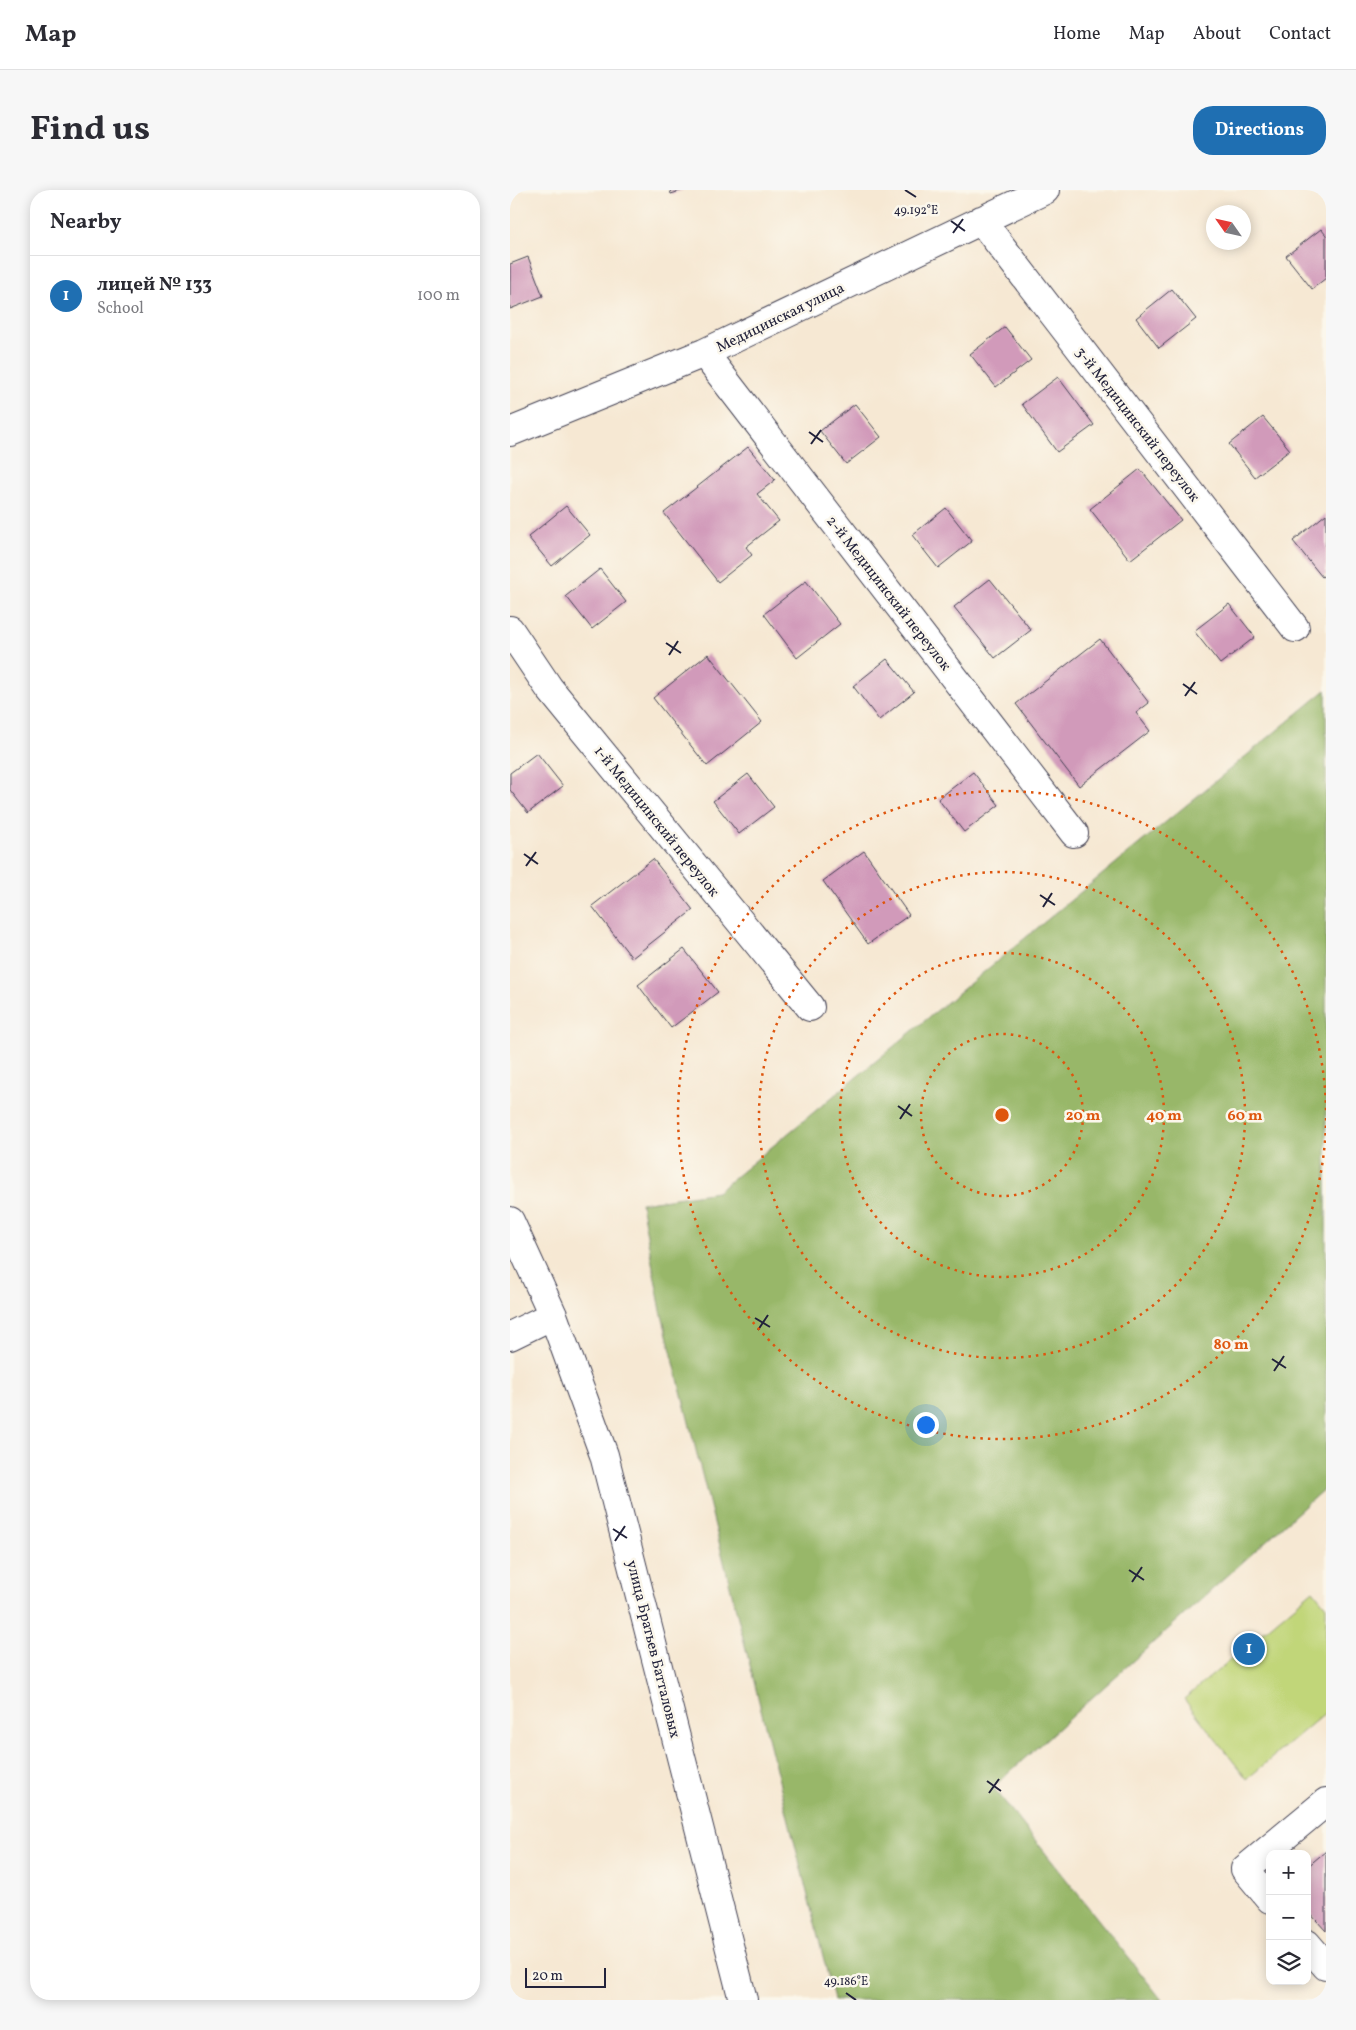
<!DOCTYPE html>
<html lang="en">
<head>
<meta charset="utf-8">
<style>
	:root { --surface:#fff; --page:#f7f7f7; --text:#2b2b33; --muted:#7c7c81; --line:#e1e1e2; --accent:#1f6fb2 }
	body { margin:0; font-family:Vollkorn,serif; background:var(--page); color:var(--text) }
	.controls { position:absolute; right:15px; bottom:15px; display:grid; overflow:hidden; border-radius:10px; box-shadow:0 2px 12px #0003 }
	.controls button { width:45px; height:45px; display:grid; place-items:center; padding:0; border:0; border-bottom:1px solid var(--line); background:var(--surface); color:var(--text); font:25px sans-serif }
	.compass { position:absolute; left:696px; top:15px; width:45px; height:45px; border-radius:50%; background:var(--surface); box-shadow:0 2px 12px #0003; rotate:304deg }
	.scale { position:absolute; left:15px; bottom:12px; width:81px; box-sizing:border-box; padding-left:5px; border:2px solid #22223b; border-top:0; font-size:14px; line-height:18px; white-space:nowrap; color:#22223b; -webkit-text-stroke:4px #fbf7ec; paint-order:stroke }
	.you { position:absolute; left:415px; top:1234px; width:18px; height:18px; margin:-12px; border:4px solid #fff; border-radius:50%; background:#1a73e8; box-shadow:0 0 0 8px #1a73e833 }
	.badge { display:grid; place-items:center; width:32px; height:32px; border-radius:50%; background:var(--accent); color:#fff; font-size:16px; font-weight:700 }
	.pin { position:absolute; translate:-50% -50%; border:2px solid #fff; box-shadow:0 1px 5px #0006 }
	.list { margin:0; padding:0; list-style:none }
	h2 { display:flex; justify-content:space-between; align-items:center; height:65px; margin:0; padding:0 20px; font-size:21px }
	h2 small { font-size:16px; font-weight:400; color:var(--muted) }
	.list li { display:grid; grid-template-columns:32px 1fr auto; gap:15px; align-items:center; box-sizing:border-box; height:80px; padding:0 20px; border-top:1px solid var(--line) }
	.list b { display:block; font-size:19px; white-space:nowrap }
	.list p { margin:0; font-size:16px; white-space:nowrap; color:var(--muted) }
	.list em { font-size:16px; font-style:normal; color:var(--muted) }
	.icon { flex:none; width:28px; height:28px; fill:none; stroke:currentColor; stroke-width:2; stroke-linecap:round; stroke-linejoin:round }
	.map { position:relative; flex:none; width:816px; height:1810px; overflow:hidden; border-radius:20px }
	header { display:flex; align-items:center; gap:30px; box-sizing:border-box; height:70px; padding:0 25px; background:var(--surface); border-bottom:1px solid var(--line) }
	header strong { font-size:24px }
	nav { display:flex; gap:28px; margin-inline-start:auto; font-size:18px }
	.intro { display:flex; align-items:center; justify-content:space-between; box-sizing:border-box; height:120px; padding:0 30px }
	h1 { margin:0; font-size:35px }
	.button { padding:12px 22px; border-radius:20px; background:var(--accent); color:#fff; font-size:18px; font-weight:700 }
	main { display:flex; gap:30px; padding:0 30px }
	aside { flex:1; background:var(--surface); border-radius:20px; box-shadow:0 2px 12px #0003 }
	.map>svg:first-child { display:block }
	.green { fill:#c1d679; stroke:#727c5a }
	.forest { fill:#98b769; stroke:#5d6c52 }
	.building { fill:#d19aba }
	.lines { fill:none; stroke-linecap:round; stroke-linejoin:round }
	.minor-casing { stroke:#424052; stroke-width:30 }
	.minor { stroke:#fff; stroke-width:28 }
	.ticks { fill:none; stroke:#22223b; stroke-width:2 }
	.ring { fill:none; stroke:#de560e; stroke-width:2.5; stroke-dasharray:2.5 5 }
	.labels { text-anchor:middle; stroke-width:5; stroke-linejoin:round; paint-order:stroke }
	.street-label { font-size:15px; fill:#22223b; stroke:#fbf7ec }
	.ticks-label { font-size:12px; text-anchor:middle; fill:#22223b; stroke:#fbf7ec; stroke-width:5; stroke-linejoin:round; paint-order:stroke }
	.centre { fill:#de560e; stroke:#fbf7ec; stroke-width:2.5 }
	.ring-label { font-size:15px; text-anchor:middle; font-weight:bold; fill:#de560e; stroke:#fbf7ec; stroke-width:5; stroke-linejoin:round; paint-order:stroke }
</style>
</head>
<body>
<header>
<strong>Map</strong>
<nav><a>Home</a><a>Map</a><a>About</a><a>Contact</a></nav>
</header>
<div class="intro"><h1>Find us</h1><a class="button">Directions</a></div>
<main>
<aside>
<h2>Nearby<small></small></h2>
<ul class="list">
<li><span class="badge">1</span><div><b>лицей № 133</b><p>School</p></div><em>100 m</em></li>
</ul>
</aside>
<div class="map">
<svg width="816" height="1810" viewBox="0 0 816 1810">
	<rect width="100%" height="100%" fill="#fbf7ec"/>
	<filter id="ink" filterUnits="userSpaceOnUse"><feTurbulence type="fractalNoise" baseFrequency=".02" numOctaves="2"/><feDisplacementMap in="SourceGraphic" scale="10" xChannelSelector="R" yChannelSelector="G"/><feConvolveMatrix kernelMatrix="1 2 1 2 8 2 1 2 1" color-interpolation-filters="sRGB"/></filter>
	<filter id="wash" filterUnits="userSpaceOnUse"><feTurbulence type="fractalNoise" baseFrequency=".0096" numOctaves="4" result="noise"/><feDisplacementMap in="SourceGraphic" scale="20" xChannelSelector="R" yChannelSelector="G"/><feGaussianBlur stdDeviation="1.12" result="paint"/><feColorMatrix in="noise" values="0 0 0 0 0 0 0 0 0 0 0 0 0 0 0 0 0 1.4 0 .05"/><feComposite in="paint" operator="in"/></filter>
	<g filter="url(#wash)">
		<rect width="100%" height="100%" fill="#f6e8d3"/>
		<path class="green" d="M803,1400l13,16v106l-79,67 -63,-80z"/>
		<path class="forest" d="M816,500v797l-333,300 169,213h-328l-173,-689 -20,-108 76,-11z"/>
		<g id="blocks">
			<path class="building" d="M160,0h13l-12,4z
				M811,39l5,6v43l-14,11 -26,-33z
				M18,67l15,39 -33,13v-45z
				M662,99l24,30 -37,29 -23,-30z
				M495,137l26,33 -35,27 -26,-33z
				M548,187l36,48 -37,27 -35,-48z
				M345,214l26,33 -35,27 -26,-33z
				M753,227l27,33 -35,27 -26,-33z
				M238,257l27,33 -18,14 22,27 -33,26 6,8 -34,27 -54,-69z
				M630,279l41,51 -51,40 -40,-51z
				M56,316l24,29 -38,31 -24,-29z
				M436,318l26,33 -34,27 -26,-33z
				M816,324v60l-4,3 -29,-36z
				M90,379l26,33 -34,27 -26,-33z
				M480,389l41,51 -36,28 -41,-51z
				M296,391l34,43 -43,34 -33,-44z
				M719,414l26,33 -35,27 -26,-33z
				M590,449l49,64 -13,10 14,18 -71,55 -63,-82z
				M198,464l54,68 -55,44 -54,-68z
				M377,469l27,33 -35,28 -26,-34z
				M27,563l26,33 -35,27 -18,-23v-17z
				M463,582l26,33 -35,27 -26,-33z
				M238,584l26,33 -35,27 -26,-33z
				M354,661l45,64 -41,29 -45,-63z
				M143,669l40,51 -61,48 -40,-52z
				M174,759l34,43 -47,36 -33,-43z
				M816,1661v80l-19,-21v-43z"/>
		</g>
	</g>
	<g filter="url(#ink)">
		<use href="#blocks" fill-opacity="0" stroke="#424052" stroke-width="1"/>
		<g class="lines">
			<defs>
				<path id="minor" d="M471,30l314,408
					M194,163l370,480
					M0,242l194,-79 341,-163
					M0,440l39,58 261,319
					M0,1031l43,94 51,140 139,545
					M0,1146l43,-21
					M760,1709l-25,-30 81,-67
					M797,1754l19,22"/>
			</defs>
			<use href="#minor" class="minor-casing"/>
			<use href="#minor" class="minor"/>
		</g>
	</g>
	<path class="ticks" d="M395,0l11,7M441,31l14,10M443,43l10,-14M299,242l14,10M301,254l10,-14M156,453l15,10M159,465l9,-14M673,494l14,10M675,506l10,-14M14,664l14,10M16,676l10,-14M530,705l15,10M533,717l9,-14M388,916l14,10M390,929l10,-15M245,1128l15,9M248,1140l10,-15M762,1169l14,9M764,1181l10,-15M103,1339l14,9M105,1351l10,-15M619,1380l15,10M622,1392l10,-15M477,1591l14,10M479,1603l10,-14M336,1803l10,7"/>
	<g class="ring">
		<circle cx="492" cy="925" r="81"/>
		<circle cx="492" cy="925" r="162"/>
		<circle cx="492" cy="925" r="243"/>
		<path d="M816 928A324 324 0 1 1 816 922"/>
	</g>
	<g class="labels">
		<g class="street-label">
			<text transform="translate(270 127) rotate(-26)" y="5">Медицинская улица</text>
			<text transform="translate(628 234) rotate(52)" y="5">3-й Медицинский переулок</text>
			<text transform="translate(379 403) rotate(52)" y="5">2-й Медицинский переулок</text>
			<text transform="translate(147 631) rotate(51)" y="5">1-й Медицинский переулок</text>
			<text transform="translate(144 1459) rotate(76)" y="5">улица Братьев Батталовых</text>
		</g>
	</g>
	<g class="ticks-label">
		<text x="406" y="24">49.192°E</text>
		<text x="336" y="1795">49.186°E</text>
	</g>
	<circle cx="492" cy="925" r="8" class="centre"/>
	<g class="ring-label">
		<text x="573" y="930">20 m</text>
		<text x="654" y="930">40 m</text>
		<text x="735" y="930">60 m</text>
		<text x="721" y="1159">80 m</text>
	</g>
</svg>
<div class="controls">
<button>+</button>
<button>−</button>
<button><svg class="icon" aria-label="layers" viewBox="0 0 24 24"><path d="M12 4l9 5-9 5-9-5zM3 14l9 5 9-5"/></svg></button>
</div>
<svg class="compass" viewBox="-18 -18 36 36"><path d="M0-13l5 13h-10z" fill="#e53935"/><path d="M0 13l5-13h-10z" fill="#7c7c81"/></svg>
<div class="scale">20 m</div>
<div class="you"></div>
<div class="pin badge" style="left:739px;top:1459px">1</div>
</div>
</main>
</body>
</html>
